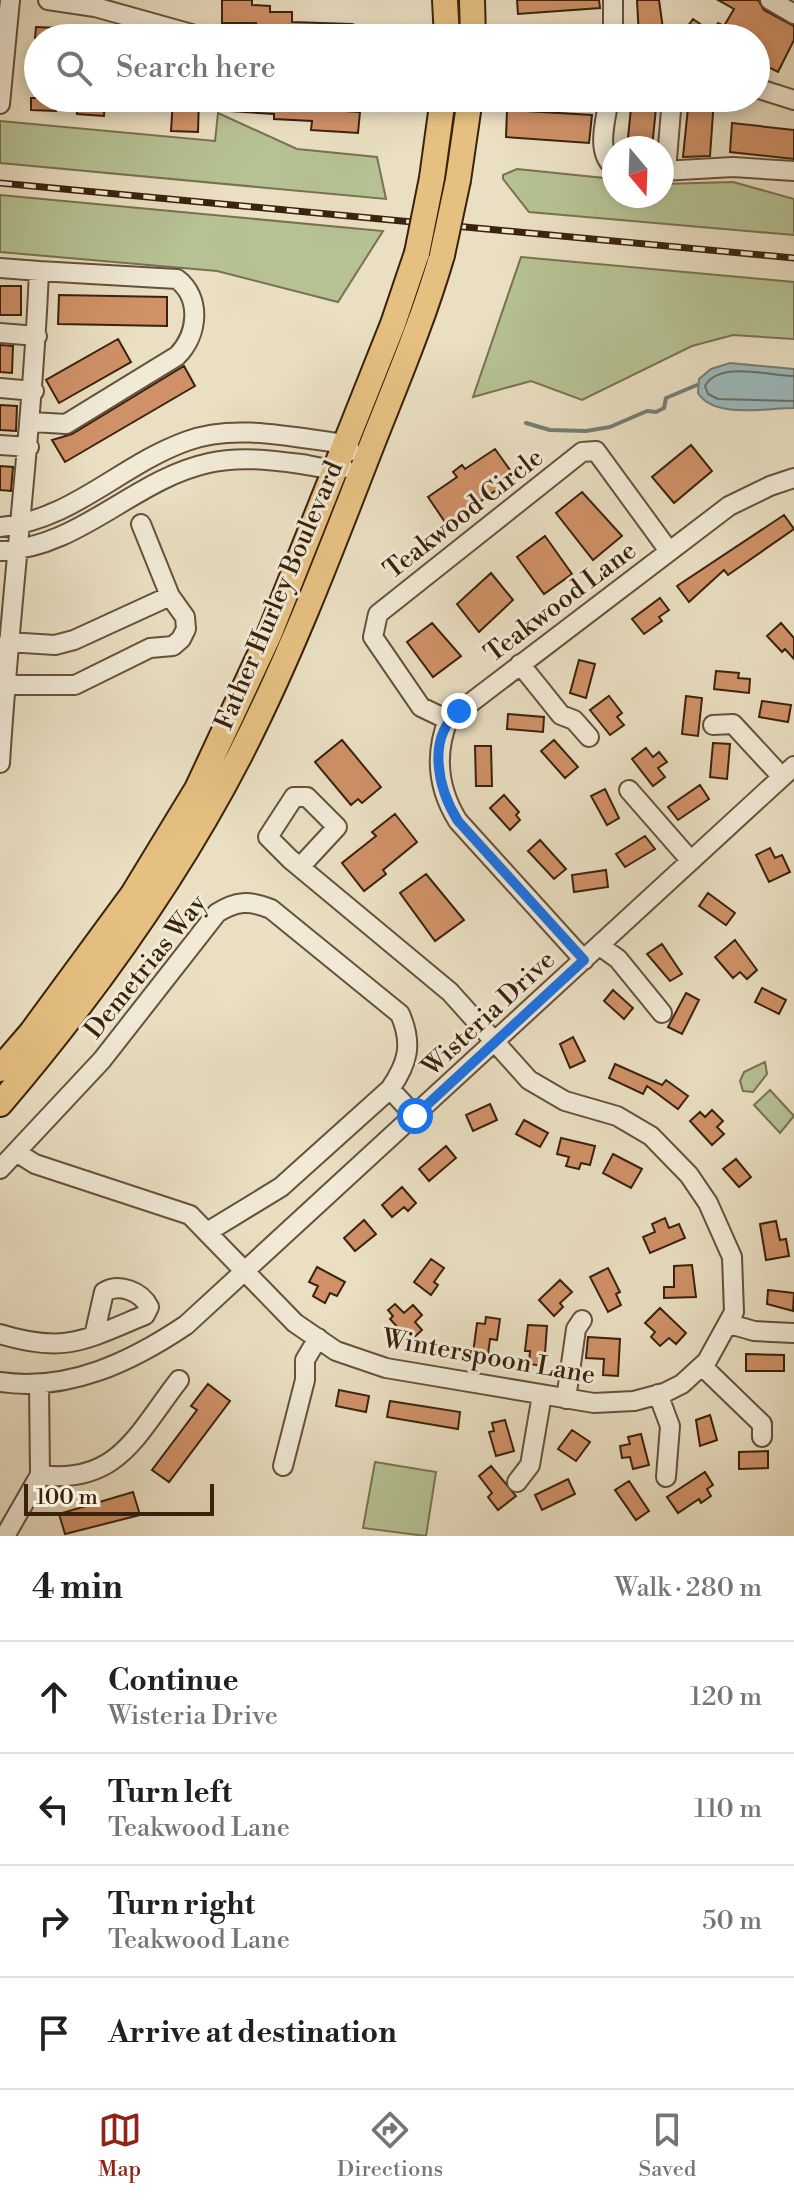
<!DOCTYPE html>
<html lang="en">
<head>
<meta charset="utf-8">
<style>
	:root { --surface:#fff; --page:#f2f2f2; --text:#202124; --muted:#757577; --line:#e0e0e0; --accent:#8f2418 }
	body { margin:0; font-family:"Libre Bodoni",serif; background:var(--page); color:var(--text) }
	.compass { position:absolute; left:602px; top:136px; width:72px; height:72px; border-radius:50%; background:var(--surface); box-shadow:0 4px 12px #0003; rotate:161deg }
	.scale { position:absolute; left:24px; bottom:20px; width:190px; box-sizing:border-box; padding-left:8px; border:4px solid #3a220c; border-top:0; font-size:22px; line-height:28px; white-space:nowrap; color:#3a220c; -webkit-text-stroke:6px #f1ead7; paint-order:stroke }
	.stop { position:absolute; width:24px; height:24px; margin:-18px; border:6px solid #1a73e8; border-radius:50%; background:#fff }
	.stop.end { background:#1a73e8; border-color:#fff; box-shadow:0 2px 8px #0008 }
	.list { margin:0; padding:0; list-style:none }
	h2 { display:flex; justify-content:space-between; align-items:center; height:104px; margin:0; padding:0 32px; font-size:34px }
	h2 small { font-size:26px; font-weight:400; color:var(--muted) }
	.list li { display:grid; grid-template-columns:52px 1fr auto; gap:24px; align-items:center; box-sizing:border-box; height:112px; padding:0 32px; border-top:2px solid var(--line) }
	.list b { display:block; font-size:30px; white-space:nowrap }
	.list p { margin:0; font-size:26px; white-space:nowrap; color:var(--muted) }
	.list em { font-size:26px; font-style:normal; color:var(--muted) }
	.icon { flex:none; width:44px; height:44px; fill:none; stroke:currentColor; stroke-width:2; stroke-linecap:round; stroke-linejoin:round }
	.map { position:relative; flex:none; width:794px; height:1536px; overflow:hidden }
	.search { position:absolute; background:var(--surface); box-shadow:0 4px 12px #0003; left:24px; right:24px; top:24px; height:88px; display:flex; align-items:center; gap:20px; box-sizing:border-box; padding:0 28px; border-radius:44px; color:var(--muted); font-size:30px }
	.sheet { height:552px; background:var(--surface) }
	nav { display:flex; justify-content:space-around; align-items:center; box-sizing:border-box; height:112px; border-top:2px solid var(--line); background:var(--surface); font-size:22px; color:var(--muted) }
	nav a { display:grid; justify-items:center; gap:4px }
	nav .on { color:var(--accent) }
	.map>svg:first-child { display:block }
	.green { fill:#b6c294; stroke:#787250; stroke-width:2 }
	.water { fill:#9bbabd; stroke:#747d76; stroke-width:2 }
	.lines { fill:none; stroke-linecap:round; stroke-linejoin:round }
	.shore { stroke:#6a6e64; stroke-width:2 }
	.stream { stroke:#747d76; stroke-width:4 }
	.building { fill:#d09168; stroke:#3a220c; stroke-width:2 }
	.minor-casing { stroke:#66513a; stroke-width:22 }
	.major-casing { stroke:#3a220c; stroke-width:28 }
	.minor { stroke:#f1ead7; stroke-width:18 }
	.major { stroke:#e5c081; stroke-width:24 }
	.rail-casing { stroke:#3a220c; stroke-width:7 }
	.rail { stroke:#f1ead7; stroke-width:4; stroke-dasharray:12; stroke-linecap:butt }
	.major-bridge-casing { stroke:#3a220c; stroke-width:28; stroke-linecap:butt }
	.major-bridge { stroke:#e5c081; stroke-width:24 }
	.route { stroke:#1a73e8; stroke-width:10 }
	.labels { text-anchor:middle; stroke-width:6; stroke-linejoin:round; paint-order:stroke }
	.street-label { font-size:26px; fill:#3a220c; stroke:#f1ead7 }
</style>
</head>
<body>
<div class="map">
<svg width="794" height="1536" viewBox="0 0 794 1536">
	<rect width="100%" height="100%" fill="#eadfc2"/>
	<filter id="stains"><feTurbulence type="fractalNoise" baseFrequency=".0025" numOctaves="4"/><feColorMatrix values="0 0 0 0 .2 0 0 0 0 .09 0 0 0 0 .02 0 0 0 .5 -.17"/></filter>
	<radialGradient id="worn" r=".72"><stop offset=".6" stop-color="#630" stop-opacity="0"/><stop offset="1" stop-color="#630" stop-opacity=".3"/></radialGradient>
	<path class="green" d="M218,113l79,36 80,8 9,42 -386,-36v-42l215,20z
		M517,169l97,10v17h48v-12l71,-2 61,17v36l-265,-23 -26,-33v-4z
		M0,195l383,36 -45,71 -121,-31 -217,-19z
		M521,257l273,25v57l-61,-4 -41,11 -110,54 -51,-19 -58,16z
		M765,1062l2,12 -14,18 -10,-1 -3,-10 4,-9z
		M770,1090l24,26 -14,17 -26,-28z
		M375,1462l61,10 -10,64 -63,-8z"/>
	<path class="water" d="M730,363l64,6v39c-27,0 -80,11 -96,-15l1,-14 12,-10z"/>
	<g class="lines">
		<path class="shore" d="M794,376c-24,0 -75,-16 -89,10l3,8 10,5 76,2"/>
		<path class="stream" d="M526,423l24,7 36,1 24,-4 37,-16 9,1 8,-4 2,-10 31,-13"/>
	</g>
	<path class="building" d="M222,0h30v5l18,1v6h22v10l60,2 9,3v11l-94,-1v-6h-11v-8h-34z
		M517,0h82l1,8 -82,6z
		M637,0h22l5,36 -25,2z
		M718,0h40l6,10 30,16v14l-16,32 -22,-11v-23h-77l14,-19 19,13 6,-9 6,3 10,-17z
		M36,27l25,1 -1,10h-25z
		M31,98h26l-1,13 -25,-1z
		M78,98h27l-1,18 -27,-2z
		M173,98h26l-1,34 -27,-1z
		M230,98h71l-1,10 60,4 -2,21 -47,-3 1,-9 -38,-2v-5l-44,-3z
		M632,98h25l-5,50h-25z
		M689,98l25,1 -4,57 -27,1z
		M507,110l85,5 -3,28 -83,-6z
		M732,123l62,7v29l-64,-7z
		M0,286h21v29h-21z
		M59,295l108,2v29l-109,-2z
		M118,339l13,23 -72,41 -13,-23z
		M0,345l13,1 -1,27 -12,-1z
		M184,366l11,20 -130,76 -13,-22 20,-6z
		M0,405l17,1 -1,25 -16,-1z
		M691,445l21,26 -38,32 -22,-26z
		M495,449l20,28 -68,48 -19,-28 29,-20 -4,-5 9,-7 3,4z
		M0,466l13,1 -2,24 -11,-1z
		M582,492l40,44 -29,24 -37,-47z
		M784,515l10,14 -66,46 -4,-5 -35,32 -12,-16z
		M545,536l27,38 -28,20 -27,-37z
		M491,573l22,27 -34,32 -22,-28z
		M660,598l9,12 -10,7 3,4 -18,13 -12,-15z
		M432,623l29,33 -28,21 -26,-35z
		M781,623l13,15v21l-9,-10 -3,3 -15,-16z
		M579,660l16,4 -9,34 -16,-5z
		M716,671l23,2 -1,5 12,1 -1,14 -35,-4z
		M609,696l13,17 -5,4 7,8 -14,10 -20,-25z
		M686,696l16,2 -4,38 -16,-2z
		M762,701l29,4 -3,17 -29,-5z
		M508,714l36,3 -1,15 -36,-3z
		M342,740l39,47 -19,16 -4,-4 -7,6 -36,-43z
		M554,740l24,27 -13,11 -24,-27z
		M713,743l17,1 -3,35 -17,-2z
		M475,746h16l1,40h-16z
		M646,748l7,9 6,-5 8,10 -9,6 7,9 -12,9 -21,-27z
		M700,785l9,14 -31,21 -10,-13z
		M605,789l14,29 -12,7 -16,-29z
		M504,795l15,17 -3,3 4,5 -10,10 -20,-22z
		M395,814l22,28 -34,28 3,4 -22,17 -22,-28 34,-27 -4,-4z
		M645,836l10,13 -30,18 -9,-13z
		M540,840l26,29 -12,10 -26,-28z
		M770,848l5,10 7,-3 8,17 -21,10 -13,-27z
		M606,870l2,17 -34,5 -2,-17z
		M426,874l38,46 -29,21 -35,-48z
		M708,893l27,20 -9,12 -27,-19z
		M735,940l22,30 -10,9 -7,-7 -7,6 -18,-21z
		M662,944l20,30 -12,7 -23,-27z
		M762,988l24,12 -7,14 -24,-12z
		M613,990l20,18 -9,11 -20,-18z
		M686,993l13,7 -17,34 -14,-7z
		M573,1037l12,24 -15,7 -10,-24z
		M615,1064l47,21 4,-5 22,16 -10,13 -31,-23 -4,8 -34,-16z
		M490,1104l7,16 -24,11 -7,-16z
		M712,1110l11,11 -6,6 7,7 -12,11 -22,-24 10,-9 5,5z
		M524,1120l24,13 -8,14 -24,-13z
		M561,1138l34,8 -5,19 -9,-2 -2,6 -13,-3 3,-9 -12,-3z
		M446,1146l10,12 -27,23 -10,-12z
		M613,1154l29,15 -11,19 -28,-15z
		M736,1159l15,18 -12,10 -16,-18z
		M402,1187l14,16 -8,8 -4,-4 -12,10 -10,-12z
		M665,1218l4,10 10,-4 6,14 -35,15 -7,-16 12,-5 -3,-8z
		M364,1220l12,14 -21,17 -11,-13z
		M776,1221l4,19 6,-1 3,17 -23,4 -6,-36z
		M431,1259l13,9 -10,14 4,3 -7,10 -17,-13z
		M692,1265l4,32 -32,1v-11h10v-21z
		M317,1267l28,15 -8,14 -7,-3 -5,10 -12,-7 5,-10 -9,-4z
		M608,1268l12,24 -4,2 5,11 -13,7 -18,-35z
		M560,1280l12,12 -12,11 3,4 -9,9 -15,-16z
		M768,1290l26,3 -1,18 -26,-7z
		M395,1304l9,9 9,-8 9,10 -7,7 7,8 -12,11 -20,-22 3,-3 -5,-6z
		M660,1308l26,25 -10,11 -7,-6 -9,8 -9,-9 4,-5 -10,-9z
		M486,1317l14,2 -3,21 -7,-1 -2,16 -15,-2 4,-30 8,1z
		M528,1325l19,1 -3,40 -15,-2 1,-13h-5z
		M588,1337l32,2 -2,37 -15,-1 1,-16 -18,-1z
		M746,1354l38,1v16h-38z
		M208,1384l22,17 -61,81 -17,-12 45,-60 -6,-4z
		M339,1390l30,6 -3,16 -30,-6z
		M390,1401l70,11 -2,17 -71,-12z
		M710,1415l7,25 -17,6 -4,-26z
		M505,1420l9,31 -18,5 -7,-24 5,-1 -2,-8z
		M572,1430l18,12 -14,19 -18,-12z
		M641,1434l8,31 -16,4 -3,-12 -8,1 -2,-12 10,-2 -2,-7z
		M768,1451v17l-29,1v-17z
		M491,1466l25,30 -18,14 -10,-13 4,-4 -13,-17z
		M705,1472l8,13 -6,4 4,7 -10,7 -2,-4 -21,14 -11,-16z
		M568,1479l7,15 -33,16 -7,-15z
		M629,1481l20,30 -13,9 -21,-30z
		M133,1492l7,23 -75,19 -6,-20z"/>
	<g class="lines">
		<defs>
			<path id="minor" d="M48,0l47,7 111,31
				M613,0v38
				M770,0l24,14
				M756,88l38,12
				M609,98c-3,22 -14,54 5,69
				M0,104l10,-104
				M662,171l71,-4 61,4
				M666,171l6,-73
				M0,268l39,3c-7,165 -29,328 -39,492
				M0,333l37,3
				M0,388l34,3
				M32,422l34,2 111,-68c21,-21 25,-58 0,-77l-138,-8
				M0,445l29,2
				M0,527c73,-7 120,-62 187,-86 48,-18 109,-3 158,3l6,7
				M0,551c80,-3 134,-72 209,-88 30,-7 62,-3 92,1 14,2 29,7 43,4
				M8,642l47,3 19,-5 96,-44
				M520,664l41,51 13,5 15,17
				M0,685h75l75,-37 23,-2 8,-7 5,-10 -1,-12 -15,-21 -29,-72
				M448,720l-27,-13 -48,-70 5,-23 204,-162 14,-1 73,100
				M713,725l20,-1 49,53
				M629,790l62,71
				M600,946l18,13 44,54
				M584,960l-126,-139c-20,-32 -24,-65 -10,-101l281,-214 41,-20 24,-8
				M16,1152l19,12 155,51 105,108 41,28 50,17 208,35 40,-2 30,-8 18,-9 25,-23 27,-49 -2,-55 -24,-54 -19,-28 -38,-39 -34,-20 -52,-15 -36,-21 -79,-88 -160,-133 -22,-22 26,-40h13l30,30 -37,40
				M0,1169l102,-109 115,-147c19,-12 32,-13 54,-4l129,105c13,30 8,49 -10,75l25,27
				M209,1231l72,-44 109,-98
				M730,1324l24,7 39,2
				M0,1334c65,20 85,6 145,-19l4,-8c-8,-16 -30,-24 -45,-15l-10,44
				M702,1366l60,58v13
				M0,1382c68,10 131,-20 186,-57l608,-559
				M658,1394l12,32 -4,51
				M566,1399l10,-70 6,-9
				M283,1466l22,-86v-20l13,-22
				M40,1475c78,10 97,-41 139,-95
				M517,1482l13,-17 12,-70
				M5,1536l35,-61 -1,-90"/>
			<path id="major" d="M445,0l2,38
				M472,0l1,38
				M432,178l11,-80
				M458,180l12,-82
				M0,1069l31,-36 102,-139 64,-105 72,-154 124,-311 24,-71
				M0,1104c92,-108 175,-223 240,-349 48,-94 86,-192 124,-290 27,-70 57,-138 78,-210"/>
		</defs>
		<use href="#minor" class="minor-casing"/>
		<use href="#major" class="major-casing"/>
		<use href="#minor" class="minor"/>
		<use href="#major" class="major"/>
		<defs>
			<path id="rail" d="M0,183l794,75"/>
		</defs>
		<use href="#rail" class="rail-casing"/>
		<use href="#rail" class="rail"/>
		<defs>
			<path id="major-bridge" d="M417,253l15,-75
				M442,255l16,-75"/>
		</defs>
		<use href="#major-bridge" class="major-bridge-casing"/>
		<use href="#major-bridge" class="major-bridge"/>
	</g>
	<g class="lines">
		<path class="route" d="M415,1116l169,-156 -126,-139c-20,-32 -32,-83 1,-110"/>
	</g>
	<g class="labels">
		<g class="street-label">
			<text transform="translate(463 513) rotate(-38)" y="9">Teakwood Circle</text>
			<text transform="translate(278 595) rotate(-67)" y="9">Father Hurley Boulevard</text>
			<text transform="translate(560 601) rotate(-37)" y="9">Teakwood Lane</text>
			<text transform="translate(145 966) rotate(-51)" y="9">Demetrias Way</text>
			<text transform="translate(488 1013) rotate(-43)" y="9">Wisteria Drive</text>
			<text transform="translate(489 1356) rotate(10)" y="9">Winterspoon Lane</text>
		</g>
	</g>
	<rect width="100%" height="100%" filter="url(#stains)"/>
	<rect width="100%" height="100%" fill="url(#worn)"/>
</svg>
<svg class="compass" viewBox="-18 -18 36 36"><path d="M0-13l5 13h-10z" fill="#e53935"/><path d="M0 13l5-13h-10z" fill="#757577"/></svg>
<div class="scale">100 m</div>
<div class="stop" style="left:415px;top:1116px"></div>
<div class="stop end" style="left:459px;top:711px"></div>
<div class="search"><svg class="icon" aria-label="search" viewBox="0 0 24 24"><circle cx="10" cy="10" r="6"/><path d="M15 15l6 6"/></svg>Search here</div>
</div>
<section class="sheet">
<h2>4 min<small>Walk · 280 m</small></h2>
<ul class="list">
<li><svg class="icon" aria-label="ahead" viewBox="0 0 24 24"><path d="M12 20V5M6 11l6-6 6 6"/></svg><div><b>Continue</b><p>Wisteria Drive</p></div><em>120 m</em></li>
<li><svg class="icon" aria-label="left" viewBox="0 0 24 24"><path d="M17 20v-9H6M10 6l-5 5 5 5"/></svg><div><b>Turn left</b><p>Teakwood Lane</p></div><em>110 m</em></li>
<li><svg class="icon" aria-label="right" viewBox="0 0 24 24"><path d="M7 20v-9h11M14 6l5 5-5 5"/></svg><div><b>Turn right</b><p>Teakwood Lane</p></div><em>50 m</em></li>
<li><svg class="icon" aria-label="arrive" viewBox="0 0 24 24"><path d="M6 21V4h12l-3 4 3 4H6"/></svg><div><b>Arrive at destination</b></div></li>
</ul>
</section>
<nav>
<a class="on"><svg class="icon" aria-label="map" viewBox="0 0 24 24"><path d="M3 6l6-2 6 2 6-2v14l-6 2-6-2-6 2zM9 4v14M15 6v14"/></svg>Map</a>
<a><svg class="icon" aria-label="directions" viewBox="0 0 24 24"><path d="M12 3l9 9-9 9-9-9zM9 14v-3h6M13 9l2 2-2 2"/></svg>Directions</a>
<a><svg class="icon" aria-label="saved" viewBox="0 0 24 24"><path d="M7 4h10v16l-5-4-5 4z"/></svg>Saved</a>
</nav>
</body>
</html>
